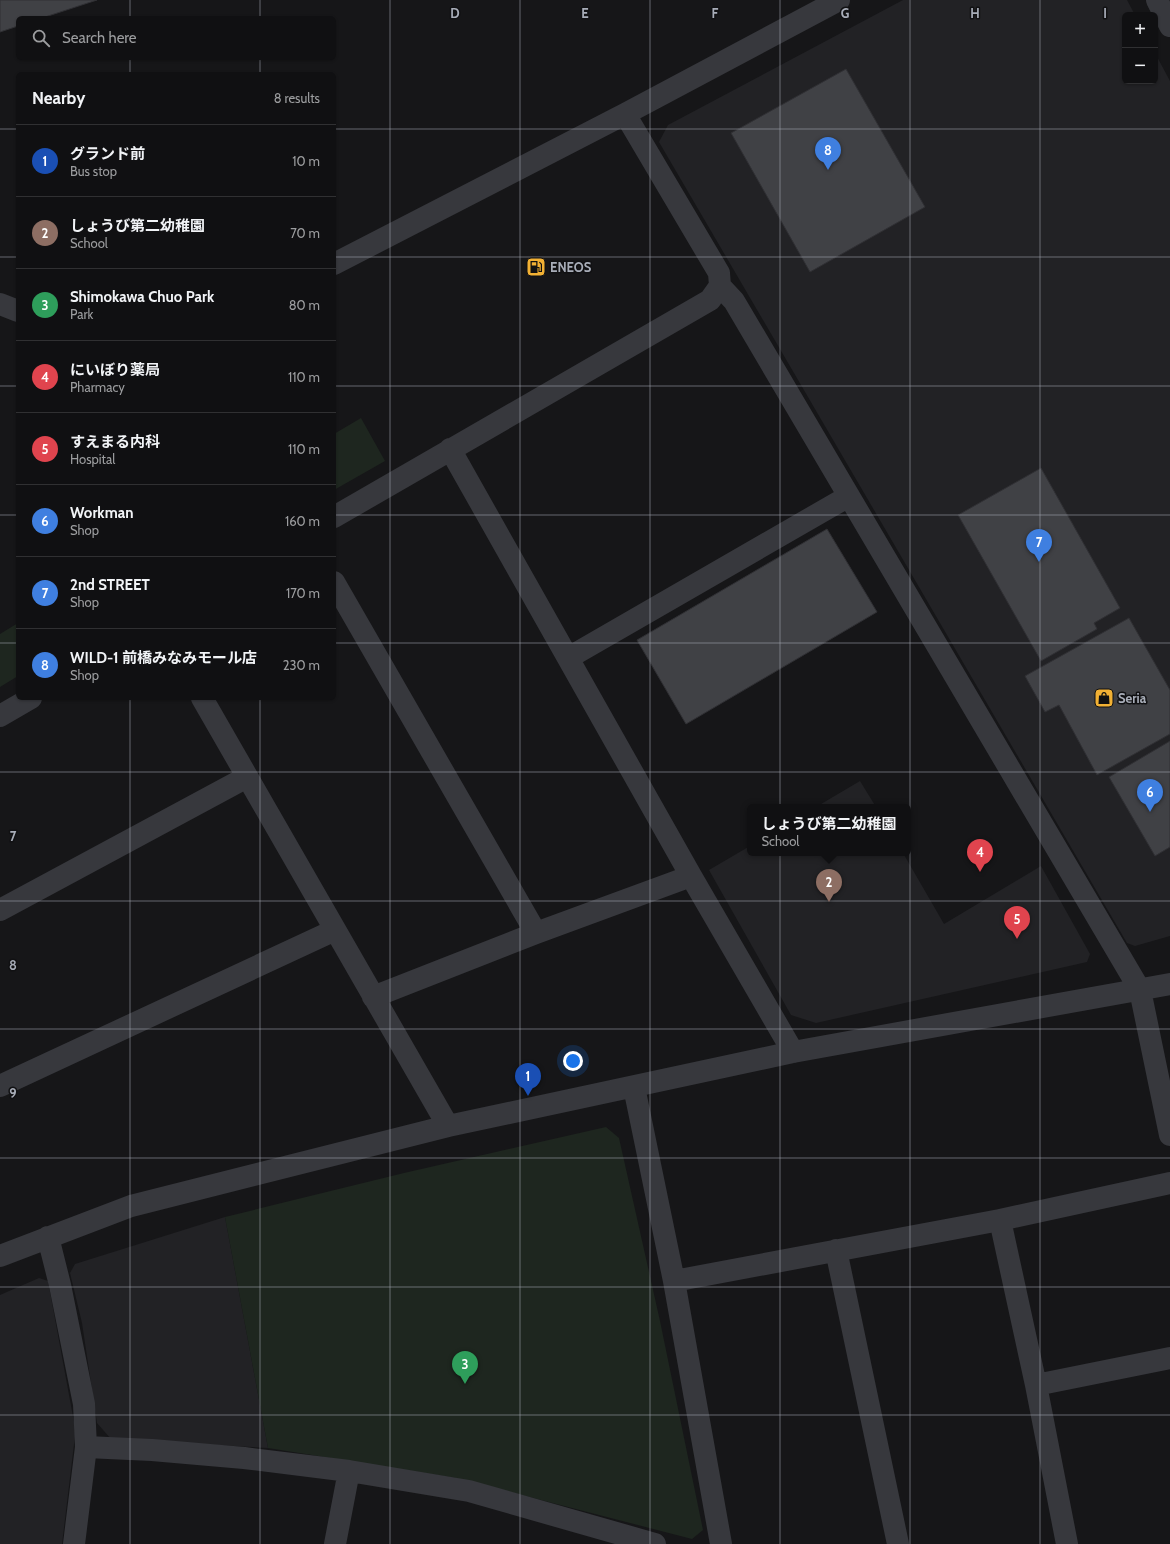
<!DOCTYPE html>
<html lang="en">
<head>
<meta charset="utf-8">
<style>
	:root { --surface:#101012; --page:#19191b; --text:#f1f3f6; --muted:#9c9d9f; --line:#303032; --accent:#f2b134 }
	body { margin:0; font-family:Cabin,"Noto Sans JP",sans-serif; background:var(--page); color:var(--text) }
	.controls { position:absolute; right:12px; top:12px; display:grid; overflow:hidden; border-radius:6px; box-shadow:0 1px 3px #0004 }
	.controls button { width:36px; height:36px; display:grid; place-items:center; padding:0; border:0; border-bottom:1px solid var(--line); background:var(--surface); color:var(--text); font:20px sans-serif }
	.you { position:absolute; left:573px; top:1061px; width:14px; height:14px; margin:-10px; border:3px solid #fff; border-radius:50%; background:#1a73e8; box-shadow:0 0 0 6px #1a73e833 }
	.badge { display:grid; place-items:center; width:26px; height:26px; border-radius:50%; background:var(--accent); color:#fff; font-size:13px; font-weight:700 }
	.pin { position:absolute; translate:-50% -33px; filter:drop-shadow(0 1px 2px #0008) }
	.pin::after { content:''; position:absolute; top:21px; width:14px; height:12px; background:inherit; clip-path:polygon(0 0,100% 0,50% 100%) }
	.popup { position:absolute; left:747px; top:804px; width:164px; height:52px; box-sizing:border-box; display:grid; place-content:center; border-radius:6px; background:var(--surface); filter:drop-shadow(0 1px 3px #0005); font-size:13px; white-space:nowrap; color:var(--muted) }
	.popup b { font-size:15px; color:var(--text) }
	.popup::after { content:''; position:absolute; left:50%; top:100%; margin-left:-8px; border:8px solid transparent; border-top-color:var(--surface) }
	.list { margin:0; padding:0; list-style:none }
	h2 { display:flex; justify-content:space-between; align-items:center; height:52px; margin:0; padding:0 16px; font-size:17px }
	h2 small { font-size:13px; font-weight:400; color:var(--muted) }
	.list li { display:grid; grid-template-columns:26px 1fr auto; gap:12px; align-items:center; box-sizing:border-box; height:72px; padding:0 16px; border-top:1px solid var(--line) }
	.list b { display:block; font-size:15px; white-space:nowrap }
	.list p { margin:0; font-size:13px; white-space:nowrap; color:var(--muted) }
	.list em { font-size:13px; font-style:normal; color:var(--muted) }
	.icon { flex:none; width:22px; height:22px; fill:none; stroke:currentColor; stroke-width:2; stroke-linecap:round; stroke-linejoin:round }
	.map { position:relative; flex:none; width:1170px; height:1544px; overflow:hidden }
	.search { position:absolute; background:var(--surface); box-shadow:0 1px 3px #0004; left:16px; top:16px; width:320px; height:44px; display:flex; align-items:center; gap:10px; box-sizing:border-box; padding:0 14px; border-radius:6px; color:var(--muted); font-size:15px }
	.panel { position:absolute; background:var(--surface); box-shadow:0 1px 3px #0004; left:16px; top:72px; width:320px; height:628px; border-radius:6px }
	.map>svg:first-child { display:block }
	.built { fill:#222225 }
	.green { fill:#1e261f }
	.building { fill:#404145; stroke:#303034 }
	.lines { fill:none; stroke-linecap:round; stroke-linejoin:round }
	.minor { stroke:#37383d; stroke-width:22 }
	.grid { fill:none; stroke:#a8adb8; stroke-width:1; stroke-opacity:0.55 }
	.labels { text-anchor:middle; stroke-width:3; stroke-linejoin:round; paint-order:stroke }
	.poi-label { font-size:13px; font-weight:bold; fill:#a8adb8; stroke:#111113; text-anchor:start }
	.grid-label { font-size:13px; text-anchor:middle; font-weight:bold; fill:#a8adb8; stroke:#111113; stroke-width:3; stroke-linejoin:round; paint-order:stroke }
</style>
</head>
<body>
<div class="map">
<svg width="1170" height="1544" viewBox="0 0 1170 1544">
	<rect width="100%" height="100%" fill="#161618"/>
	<path class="built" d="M903,0h224l8,15h-10v66h30v-28l15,28v855l-35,10 -8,-3 -468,-801 9,-17z
		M860,781l16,26h-60z
		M750,846v7h153l41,71 97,-58 49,88 -3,8 -271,61 -25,-8 -82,-145z
		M225,1217l43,231 -157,-9 -14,-16 -15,-100 -12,-50 5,-9z
		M39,1278l9,3 26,141 1,14 -13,108h-62v-249z"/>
	<path class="green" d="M361,418l24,43 -51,29v-56z
		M18,623v53l-18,11v-53z
		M606,1127l13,11 41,183 43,209 -11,9 -236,-61 -188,-30 -43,-231 179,-44z"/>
	<path class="building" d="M0,0h97l-55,18h-24v8l-18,6z
		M846,69l79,138 -115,65 -79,-139z
		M1041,468l79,140 -26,15 3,6 -56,32 -83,-146z
		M827,529l50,83 -191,112 -49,-84z
		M1129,618l41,72v44l-73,41 -38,-70 -14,7 -20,-36z
		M1170,741v106l-15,9 -46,-79z"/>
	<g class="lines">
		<path class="minor" d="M1157,0l13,26
			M334,264l291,-150 214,-114
			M720,286l14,15 406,689 30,145
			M0,304l18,7
			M450,449l241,427 102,176
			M334,517l376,-217 10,-14 -1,-13 -94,-159
			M334,582l202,351
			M568,658l281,-162
			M202,698l246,428
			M0,716l31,-18
			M0,910l247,-133
			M373,997l163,-64 155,-57
			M0,1086l335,-156
			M634,1087l40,194 47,263
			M1000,1220l36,165 31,159
			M48,1237l12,48 24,119 2,43 -12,97
			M836,1250l62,294
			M0,1256l131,-50 317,-80 345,-74 377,-68
			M674,1281l326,-61 170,-37
			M1036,1385l134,-27
			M86,1447l66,3 92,8 105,13 120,20 186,53
			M335,1544l14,-73"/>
	</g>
	<path class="grid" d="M130,0v18M260,0v18M390,0v1544M520,0v1544M650,0v1544M780,0v1544M910,0v1544M1040,0v1544M130,58v16M260,58v16M0,129h18M334,129h836M0,257h18M334,257h836M0,386h18M334,386h836M0,515h18M334,515h836M0,643h18M334,643h836M130,698v846M260,698v846M0,772h1170M0,901h1170M0,1029h1170M0,1158h1170M0,1287h1170M0,1415h1170"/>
	<defs>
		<symbol id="fuel-square" viewBox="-11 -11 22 22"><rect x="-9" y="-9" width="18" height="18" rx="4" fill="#f2b134" stroke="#111113"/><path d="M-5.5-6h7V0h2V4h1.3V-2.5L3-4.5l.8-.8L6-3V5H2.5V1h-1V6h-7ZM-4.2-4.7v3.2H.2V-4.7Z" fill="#111"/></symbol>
		<symbol id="shop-square" viewBox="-11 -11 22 22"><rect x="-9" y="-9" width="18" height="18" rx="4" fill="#f2b134" stroke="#111113"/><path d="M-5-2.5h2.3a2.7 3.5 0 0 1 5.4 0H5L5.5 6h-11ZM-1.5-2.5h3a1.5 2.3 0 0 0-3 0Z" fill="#111"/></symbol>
	</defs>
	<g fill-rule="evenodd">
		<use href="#fuel-square" x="525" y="256" width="22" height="22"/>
		<use href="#shop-square" x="1093" y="687" width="22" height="22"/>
	</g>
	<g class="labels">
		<g class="poi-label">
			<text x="550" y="272">ENEOS</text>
			<text x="1118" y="703">Seria</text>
		</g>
	</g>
	<g class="grid-label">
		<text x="455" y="18">D</text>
		<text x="585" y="18">E</text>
		<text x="715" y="18">F</text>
		<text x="845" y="18">G</text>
		<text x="975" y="18">H</text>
		<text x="1105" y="18">I</text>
		<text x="13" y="841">7</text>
		<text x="13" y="970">8</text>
		<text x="13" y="1098">9</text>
	</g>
</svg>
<div class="controls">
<button>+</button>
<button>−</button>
</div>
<div class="you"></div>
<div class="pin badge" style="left:528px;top:1096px;background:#1a4fb4">1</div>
<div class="pin badge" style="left:829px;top:902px;background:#8d6e63">2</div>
<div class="popup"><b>しょうび第二幼稚園</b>School</div>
<div class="pin badge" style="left:465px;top:1384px;background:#2e9e5b">3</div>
<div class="pin badge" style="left:980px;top:872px;background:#e0444e">4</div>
<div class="pin badge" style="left:1017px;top:939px;background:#e0444e">5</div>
<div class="pin badge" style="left:1150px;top:812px;background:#3f7fe0">6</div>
<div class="pin badge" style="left:1039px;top:562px;background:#3f7fe0">7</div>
<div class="pin badge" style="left:828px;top:170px;background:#3f7fe0">8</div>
<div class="search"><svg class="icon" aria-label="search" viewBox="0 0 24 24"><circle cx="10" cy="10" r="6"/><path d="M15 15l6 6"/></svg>Search here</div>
<section class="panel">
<h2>Nearby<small>8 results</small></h2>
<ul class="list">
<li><span class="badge" style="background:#1a4fb4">1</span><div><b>グランド前</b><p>Bus stop</p></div><em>10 m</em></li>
<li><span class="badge" style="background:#8d6e63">2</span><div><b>しょうび第二幼稚園</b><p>School</p></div><em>70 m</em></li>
<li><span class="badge" style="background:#2e9e5b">3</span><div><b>Shimokawa Chuo Park</b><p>Park</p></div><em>80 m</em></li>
<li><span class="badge" style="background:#e0444e">4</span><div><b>にいぼり薬局</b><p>Pharmacy</p></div><em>110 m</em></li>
<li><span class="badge" style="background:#e0444e">5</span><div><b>すえまる内科</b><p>Hospital</p></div><em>110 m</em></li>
<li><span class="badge" style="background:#3f7fe0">6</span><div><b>Workman</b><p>Shop</p></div><em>160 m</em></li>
<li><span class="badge" style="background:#3f7fe0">7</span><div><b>2nd STREET</b><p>Shop</p></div><em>170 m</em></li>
<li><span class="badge" style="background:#3f7fe0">8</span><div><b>WILD-1 前橋みなみモール店</b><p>Shop</p></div><em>230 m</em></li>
</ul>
</section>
</div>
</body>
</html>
